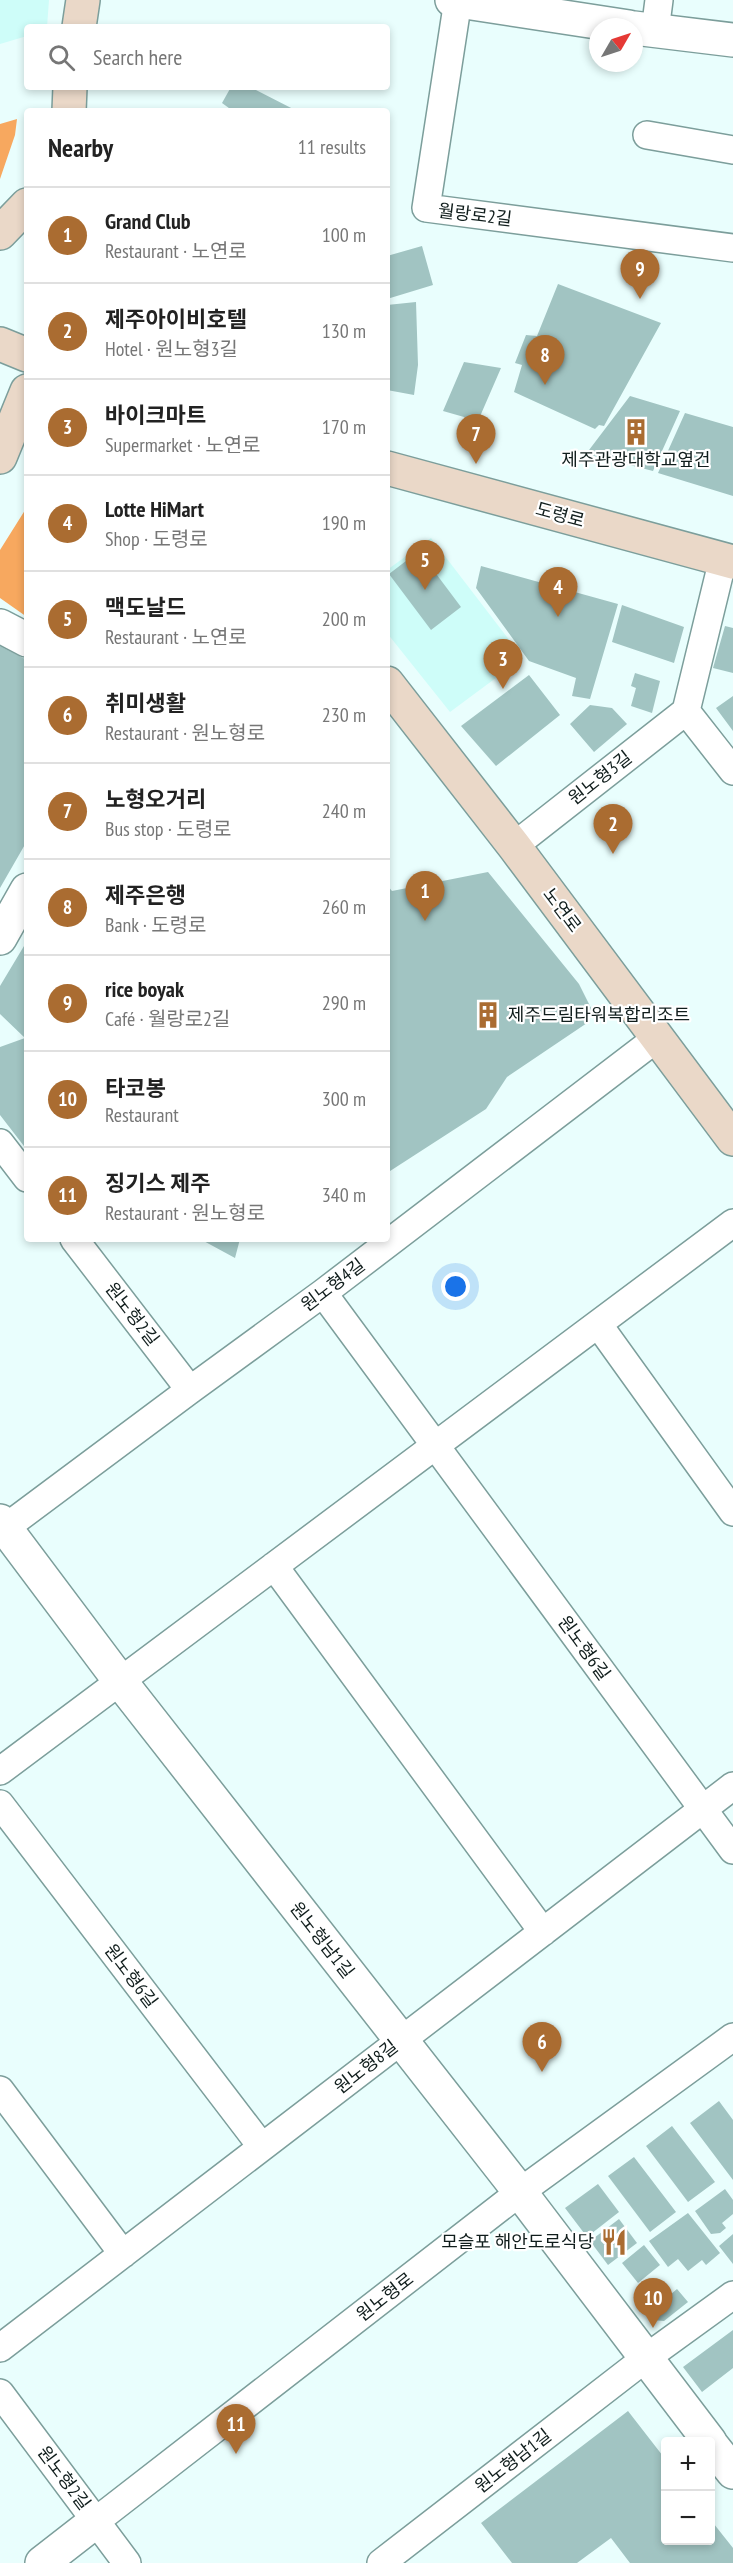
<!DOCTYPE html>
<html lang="en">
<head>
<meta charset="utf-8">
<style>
	:root { --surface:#fff; --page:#f2f2f2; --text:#222; --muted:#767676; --line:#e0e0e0; --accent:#aa6c31 }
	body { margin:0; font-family:"PT Sans Narrow","Noto Sans KR",sans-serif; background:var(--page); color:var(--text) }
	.controls { position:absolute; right:18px; bottom:18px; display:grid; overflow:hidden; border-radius:6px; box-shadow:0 3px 9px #0003 }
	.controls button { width:54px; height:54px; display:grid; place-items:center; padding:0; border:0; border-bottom:2px solid var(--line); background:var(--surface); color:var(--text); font:30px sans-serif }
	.compass { position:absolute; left:589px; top:18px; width:54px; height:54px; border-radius:50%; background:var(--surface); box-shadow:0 3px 9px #0003; rotate:51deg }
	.you { position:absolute; left:456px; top:1287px; width:21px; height:21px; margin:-15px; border:4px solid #fff; border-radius:50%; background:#1a73e8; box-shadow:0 0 0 9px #1a73e833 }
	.badge { display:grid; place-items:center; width:39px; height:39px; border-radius:50%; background:var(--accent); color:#fff; font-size:20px; font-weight:700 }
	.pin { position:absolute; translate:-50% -50px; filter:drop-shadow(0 2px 3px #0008) }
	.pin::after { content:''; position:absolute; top:32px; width:21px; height:18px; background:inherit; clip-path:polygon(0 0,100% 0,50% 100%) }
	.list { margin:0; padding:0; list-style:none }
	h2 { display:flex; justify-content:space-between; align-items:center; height:78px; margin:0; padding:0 24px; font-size:26px }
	h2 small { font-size:20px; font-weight:400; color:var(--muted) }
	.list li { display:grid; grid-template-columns:39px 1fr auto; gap:18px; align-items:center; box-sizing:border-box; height:96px; padding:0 24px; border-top:2px solid var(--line) }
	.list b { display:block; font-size:22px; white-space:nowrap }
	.list p { margin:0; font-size:20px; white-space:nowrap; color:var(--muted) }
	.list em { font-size:20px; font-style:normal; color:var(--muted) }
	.icon { flex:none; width:33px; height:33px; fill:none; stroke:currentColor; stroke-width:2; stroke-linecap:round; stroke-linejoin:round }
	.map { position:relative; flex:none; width:733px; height:2563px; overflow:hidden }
	.search { position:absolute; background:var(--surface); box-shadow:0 3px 9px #0003; left:24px; top:24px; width:366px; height:66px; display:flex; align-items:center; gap:15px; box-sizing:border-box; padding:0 21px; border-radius:6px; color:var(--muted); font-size:22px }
	.panel { position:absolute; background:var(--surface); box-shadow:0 3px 9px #0003; left:24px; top:108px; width:366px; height:1134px; border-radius:6px }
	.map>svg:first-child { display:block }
	.built { fill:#cefdf9 }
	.forest { fill:#f7a85f }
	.building { fill:#a1c4c2 }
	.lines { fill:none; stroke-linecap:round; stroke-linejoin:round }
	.minor-casing { stroke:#7c9e9b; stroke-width:30 }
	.tertiary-casing { stroke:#7c9e9b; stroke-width:36 }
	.secondary-casing { stroke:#7c9e9b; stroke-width:36 }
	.minor { stroke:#fff; stroke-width:27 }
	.tertiary { stroke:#fff; stroke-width:33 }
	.secondary { stroke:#ead8c8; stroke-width:33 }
	.labels { text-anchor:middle; stroke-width:4.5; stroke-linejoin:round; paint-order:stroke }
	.street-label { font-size:18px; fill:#101d1c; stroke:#fff }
	.poi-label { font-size:18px; fill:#101d1c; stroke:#fff }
</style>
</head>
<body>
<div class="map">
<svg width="733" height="2563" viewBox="0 0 733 2563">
	<rect width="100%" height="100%" fill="#e9fefd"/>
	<path class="built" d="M0,0h49l-2,27h-20v9l-27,8z
		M431,538l92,120 -73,54 -63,-79v-63z"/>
	<path class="forest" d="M17,119l-2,16 -15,44v-55z
		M27,507v110l-27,-19v-48z"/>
	<path class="building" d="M231,87h19l47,24h-64l-11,-8z
		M422,246l11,39 -46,14v-43z
		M558,284l103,39 -57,103 -5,-1 -4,4 -81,-37 8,-27 -7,-2 11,-28 11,1z
		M416,302l2,63 -4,30 -27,-5v-85z
		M464,362l37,6 -23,53 -35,-10z
		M630,396l50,15 -27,60 -67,-17z
		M685,413l48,14v69l-75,-23z
		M419,551l42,56 -30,23 -42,-56z
		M481,566l137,38 -28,95 -18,-3 4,-18 -47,-17 -53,-73z
		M622,605l62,22 -10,36 -62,-21z
		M725,626l8,2v45l-20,-5z
		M0,646l27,14v181l-27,47z
		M635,673l25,8 -8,32 -21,-7 5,-18 -5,-2z
		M529,675l31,40 -64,51 -35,-40z
		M733,696v35l-17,-23z
		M590,705l22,3 15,16 -33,28 -24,-28z
		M488,872l91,112 12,24 -4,15 -80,54 -21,32 -99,64v-288l5,6z
		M27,941v209l-27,-35v-68l25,-9 -25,-24v-28z
		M200,1239h40l-5,19z
		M719,2101l14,19v60l-43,-57z
		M672,2126l43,56 -27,20 -42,-56z
		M634,2157l42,55 -26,20 -42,-56z
		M598,2184l21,28 -32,25 -22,-29z
		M725,2189l8,11v14l-11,9 4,5 -6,5 -9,1 -16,-23z
		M688,2213l32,40 -14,12 -4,-5 -14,11 -10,-12 -10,8 -19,-26z
		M619,2219l18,24 -29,22 -18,-24z
		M733,2234v30l-14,-18z
		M644,2245l16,20 -22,18 -16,-20z
		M654,2285l11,14 12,-10 11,13 -24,19 -12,-1 -16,-21z
		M733,2330v38l-31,24 -19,-25z
		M628,2411l38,49v80h44v-21l23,29v15h-103l-19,-25 -34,25h-65l-31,-40z"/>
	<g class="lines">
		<defs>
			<path id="minor" d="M458,0l-32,208 307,40
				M655,31l4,-31
				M647,135l86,15
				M723,559l-37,152 47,60
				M514,846l172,-135
				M0,1143l27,35
				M74,1239l116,151
				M323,1293l410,557
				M598,1324l135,188
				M5,1528l185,-138 133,-97 334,-255
				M274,1566l269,366
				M0,1771l733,-548
				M0,1804l262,343
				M0,2090l123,164
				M0,2348l733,-562
				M0,2393l127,170
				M96,2521l424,-329 213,-155
				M381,2563l265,-205 87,-63"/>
			<path id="tertiary" d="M452,0l177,27
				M634,28l99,12
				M0,626l27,14
				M0,938l27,-48
				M0,1521l120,160 400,511 190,250
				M710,2443l23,29
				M42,2563l54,-42"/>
			<path id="secondary" d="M79,27l4,-27
				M69,111l1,-24
				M0,233l27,-28
				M0,344l27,11
				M0,457l27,-66
				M387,468l346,94
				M387,683l127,163 219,293"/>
		</defs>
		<use href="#minor" class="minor-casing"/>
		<use href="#tertiary" class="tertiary-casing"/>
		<use href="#secondary" class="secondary-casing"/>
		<use href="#minor" class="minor"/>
		<use href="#tertiary" class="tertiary"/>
		<use href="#secondary" class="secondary"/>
	</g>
	<defs>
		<symbol id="building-bare" viewBox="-9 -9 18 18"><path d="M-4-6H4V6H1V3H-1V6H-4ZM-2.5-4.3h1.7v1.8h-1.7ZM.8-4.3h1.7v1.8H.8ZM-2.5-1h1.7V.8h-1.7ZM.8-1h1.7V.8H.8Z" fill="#aa6c31" stroke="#fff" stroke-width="2.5" paint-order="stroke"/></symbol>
		<symbol id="restaurant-bare" viewBox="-9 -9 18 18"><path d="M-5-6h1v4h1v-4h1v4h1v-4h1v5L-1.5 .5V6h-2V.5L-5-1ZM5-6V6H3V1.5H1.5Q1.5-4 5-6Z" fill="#aa6c31" stroke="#fff" stroke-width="2.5" paint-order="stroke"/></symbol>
	</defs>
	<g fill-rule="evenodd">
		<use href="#building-bare" x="617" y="413" width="38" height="38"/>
		<use href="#building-bare" x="469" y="996" width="38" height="38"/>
		<use href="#restaurant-bare" x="595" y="2223" width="38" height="38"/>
	</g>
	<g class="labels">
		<g class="street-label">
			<text transform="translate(475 215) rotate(7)" y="6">월랑로2길</text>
			<text transform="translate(560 515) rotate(15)" y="6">도령로</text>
			<text transform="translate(600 778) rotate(-38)" y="6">원노형3길</text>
			<text transform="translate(562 910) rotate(53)" y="6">노연로</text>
			<text transform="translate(333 1285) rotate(-37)" y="6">원노형4길</text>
			<text transform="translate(132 1314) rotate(52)" y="6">원노형2길</text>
			<text transform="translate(584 1648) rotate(54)" y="6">원노형6길</text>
			<text transform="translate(322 1940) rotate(52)" y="6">원노형남1길</text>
			<text transform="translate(131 1976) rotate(53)" y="6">원노형6길</text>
			<text transform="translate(366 2067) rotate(-38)" y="6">원노형8길</text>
			<text transform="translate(385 2297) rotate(-38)" y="6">원노형로</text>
			<text transform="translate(513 2461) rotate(-38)" y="6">원노형남1길</text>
			<text transform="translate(64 2478) rotate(53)" y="6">원노형2길</text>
		</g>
		<g class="poi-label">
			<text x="636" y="466">제주관광대학교옆건</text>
			<text x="508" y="1021" text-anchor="start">제주드림타워복합리조트</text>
			<text x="594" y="2248" text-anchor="end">모슬포 해안도로식당</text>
		</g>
	</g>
</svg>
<div class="controls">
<button>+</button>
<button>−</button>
</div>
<svg class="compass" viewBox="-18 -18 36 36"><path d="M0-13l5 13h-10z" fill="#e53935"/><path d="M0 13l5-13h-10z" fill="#767676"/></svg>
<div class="you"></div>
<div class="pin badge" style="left:425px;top:921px">1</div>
<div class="pin badge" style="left:613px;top:854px">2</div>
<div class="pin badge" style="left:503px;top:689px">3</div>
<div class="pin badge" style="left:558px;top:617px">4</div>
<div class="pin badge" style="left:425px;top:590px">5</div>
<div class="pin badge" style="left:542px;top:2072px">6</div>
<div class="pin badge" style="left:476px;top:464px">7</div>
<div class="pin badge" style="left:545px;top:385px">8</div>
<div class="pin badge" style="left:640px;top:299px">9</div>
<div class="pin badge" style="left:653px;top:2328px">10</div>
<div class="pin badge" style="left:236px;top:2454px">11</div>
<div class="search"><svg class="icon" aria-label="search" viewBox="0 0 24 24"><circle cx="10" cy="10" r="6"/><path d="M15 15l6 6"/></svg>Search here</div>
<section class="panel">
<h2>Nearby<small>11 results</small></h2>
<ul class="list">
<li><span class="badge">1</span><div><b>Grand Club</b><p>Restaurant · 노연로</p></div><em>100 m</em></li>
<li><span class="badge">2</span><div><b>제주아이비호텔</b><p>Hotel · 원노형3길</p></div><em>130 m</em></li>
<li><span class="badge">3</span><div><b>바이크마트</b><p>Supermarket · 노연로</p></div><em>170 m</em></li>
<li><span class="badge">4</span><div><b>Lotte HiMart</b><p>Shop · 도령로</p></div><em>190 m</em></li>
<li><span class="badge">5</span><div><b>맥도날드</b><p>Restaurant · 노연로</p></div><em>200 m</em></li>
<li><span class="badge">6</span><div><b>취미생활</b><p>Restaurant · 원노형로</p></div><em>230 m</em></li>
<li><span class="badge">7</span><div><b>노형오거리</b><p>Bus stop · 도령로</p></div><em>240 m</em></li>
<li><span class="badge">8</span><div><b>제주은행</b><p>Bank · 도령로</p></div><em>260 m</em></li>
<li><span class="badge">9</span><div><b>rice boyak</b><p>Café · 월랑로2길</p></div><em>290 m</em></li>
<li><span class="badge">10</span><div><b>타코봉</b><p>Restaurant</p></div><em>300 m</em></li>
<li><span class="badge">11</span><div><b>징기스 제주</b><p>Restaurant · 원노형로</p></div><em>340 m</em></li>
</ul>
</section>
</div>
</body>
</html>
